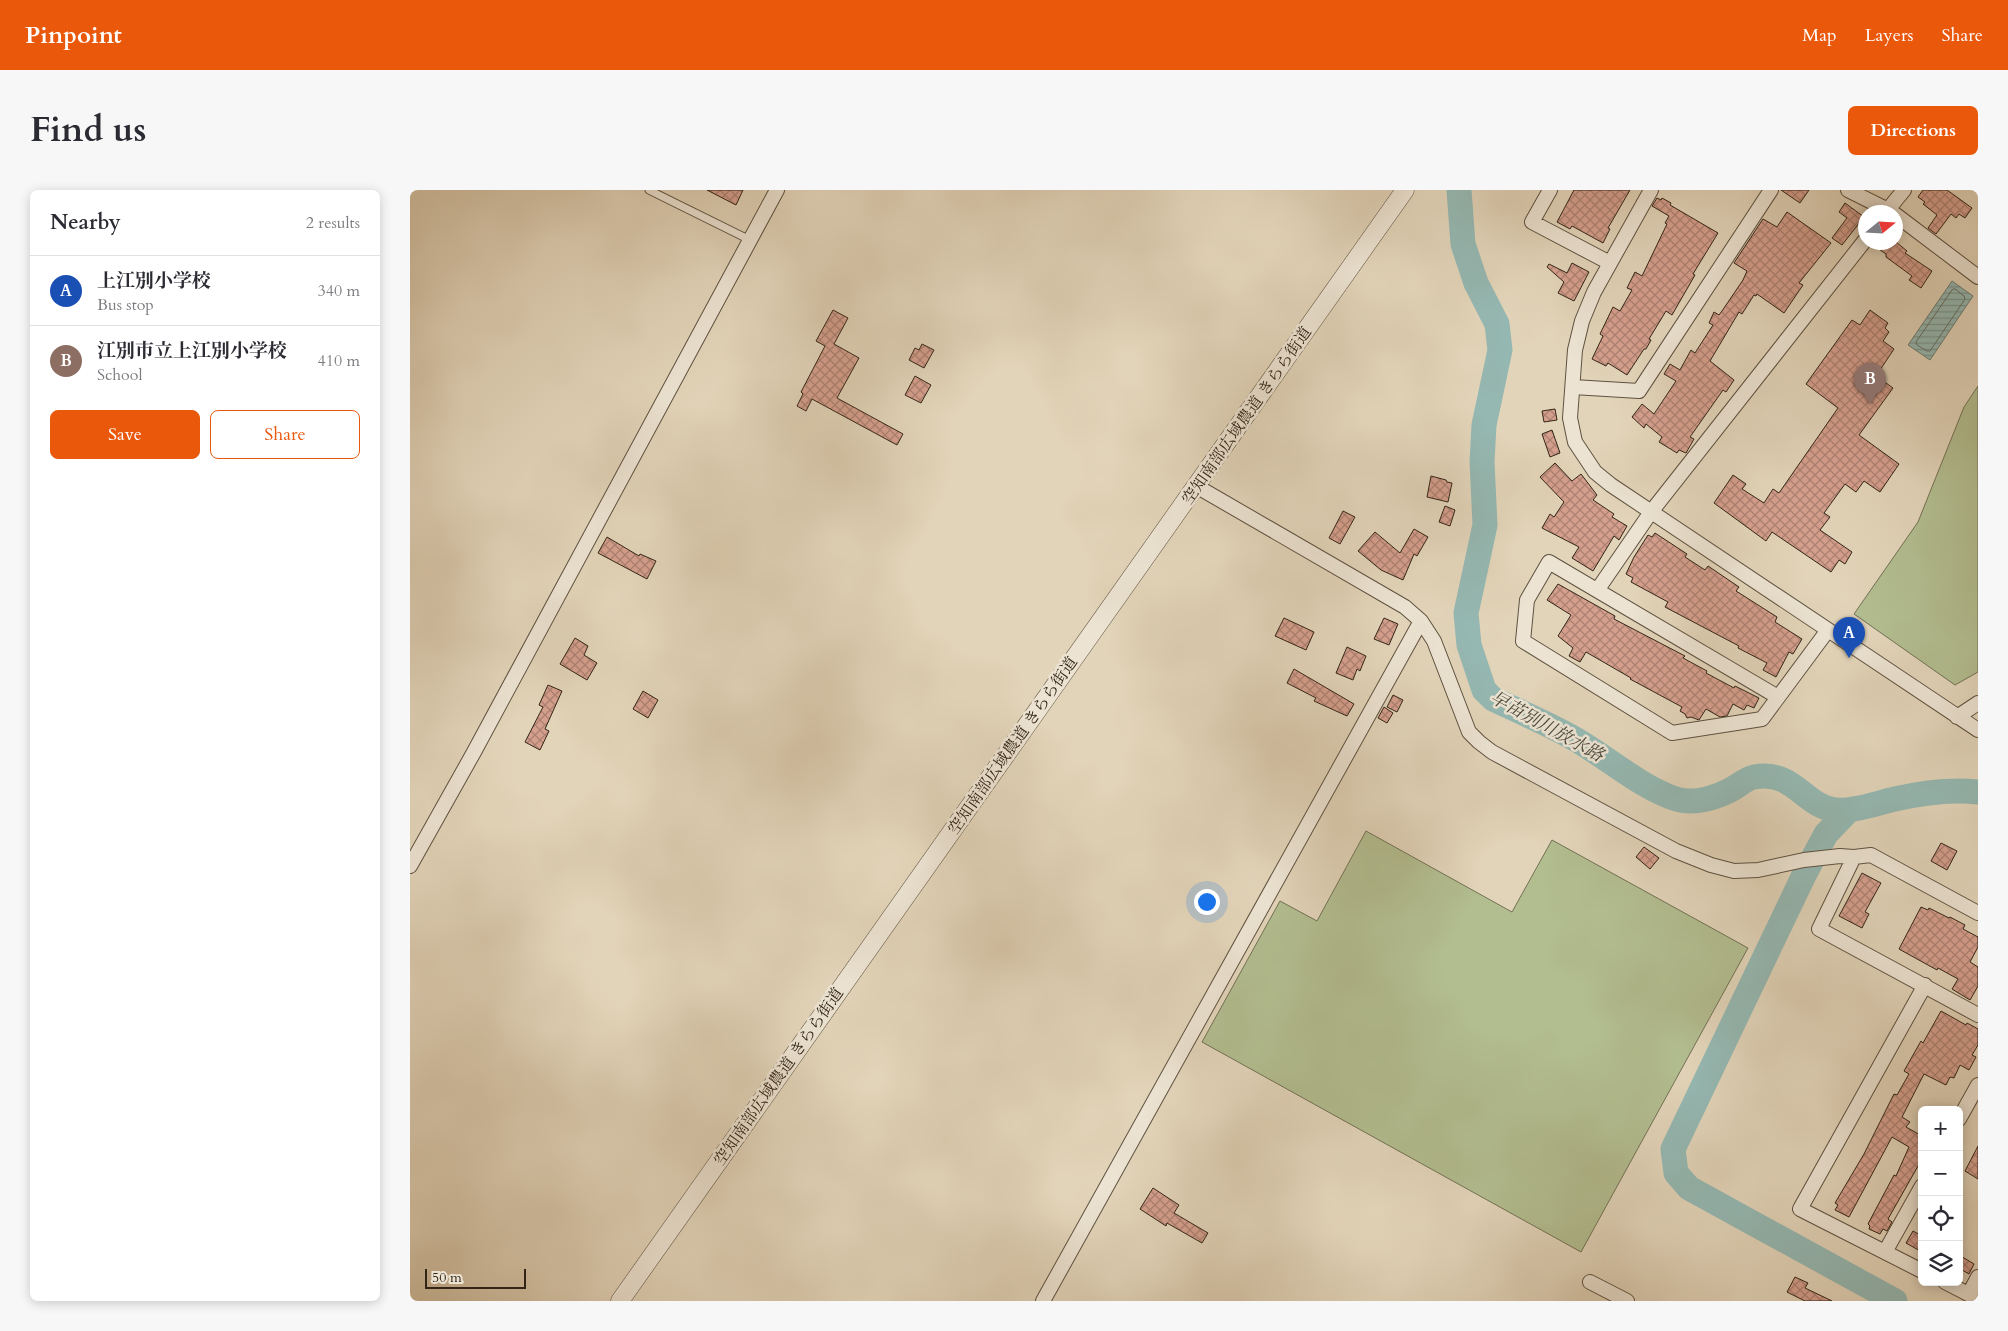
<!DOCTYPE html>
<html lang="en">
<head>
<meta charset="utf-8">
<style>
	:root { --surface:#fff; --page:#f7f7f7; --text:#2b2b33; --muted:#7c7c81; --line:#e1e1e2; --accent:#ea580c }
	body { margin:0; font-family:Cardo,"Noto Serif JP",serif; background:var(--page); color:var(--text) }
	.controls { position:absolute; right:15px; bottom:15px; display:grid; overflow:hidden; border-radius:8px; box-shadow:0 2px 12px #0003 }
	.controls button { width:45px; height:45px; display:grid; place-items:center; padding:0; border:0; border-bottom:1px solid var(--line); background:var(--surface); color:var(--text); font:25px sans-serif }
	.compass { position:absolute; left:1448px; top:15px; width:45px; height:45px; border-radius:50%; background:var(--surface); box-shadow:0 2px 12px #0003; rotate:72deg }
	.scale { position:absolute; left:15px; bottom:12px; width:101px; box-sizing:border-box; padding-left:5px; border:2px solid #322517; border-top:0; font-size:14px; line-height:18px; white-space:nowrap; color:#322517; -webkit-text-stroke:4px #ece3d2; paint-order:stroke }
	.you { position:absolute; left:796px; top:711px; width:18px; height:18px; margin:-12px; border:4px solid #fff; border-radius:50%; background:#1a73e8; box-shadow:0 0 0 8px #1a73e833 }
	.badge { display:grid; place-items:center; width:32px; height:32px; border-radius:50%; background:var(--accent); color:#fff; font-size:16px; font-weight:700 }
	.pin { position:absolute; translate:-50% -41px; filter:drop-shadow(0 1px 2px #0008) }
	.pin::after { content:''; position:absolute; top:26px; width:18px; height:15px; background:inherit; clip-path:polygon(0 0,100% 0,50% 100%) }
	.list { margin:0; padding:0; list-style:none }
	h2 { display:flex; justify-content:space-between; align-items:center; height:65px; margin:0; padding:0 20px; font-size:21px }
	h2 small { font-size:16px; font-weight:400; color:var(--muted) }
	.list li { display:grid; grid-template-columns:32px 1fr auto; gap:15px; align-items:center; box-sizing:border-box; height:70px; padding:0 20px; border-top:1px solid var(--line) }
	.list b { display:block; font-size:19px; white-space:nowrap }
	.list p { margin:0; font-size:16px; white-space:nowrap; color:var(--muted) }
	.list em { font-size:16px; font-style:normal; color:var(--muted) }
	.actions { display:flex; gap:10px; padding:15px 20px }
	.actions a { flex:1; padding:11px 0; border:1px solid var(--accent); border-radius:8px; text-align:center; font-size:18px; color:var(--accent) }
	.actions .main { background:var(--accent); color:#fff }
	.icon { flex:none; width:28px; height:28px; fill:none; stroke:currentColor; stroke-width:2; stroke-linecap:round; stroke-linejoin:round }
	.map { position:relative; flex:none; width:1568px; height:1111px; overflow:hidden; border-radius:8px }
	header { display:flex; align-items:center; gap:30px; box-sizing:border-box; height:70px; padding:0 25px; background:var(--accent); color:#fff }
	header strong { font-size:24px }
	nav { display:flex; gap:28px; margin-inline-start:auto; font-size:18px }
	.intro { display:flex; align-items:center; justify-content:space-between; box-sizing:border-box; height:120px; padding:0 30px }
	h1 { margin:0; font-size:35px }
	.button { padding:12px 22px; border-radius:8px; background:var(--accent); color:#fff; font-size:18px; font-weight:700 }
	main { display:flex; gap:30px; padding:0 30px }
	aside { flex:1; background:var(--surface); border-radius:8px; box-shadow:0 2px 12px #0003 }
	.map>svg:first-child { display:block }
	.grass { fill:#b2bd90; stroke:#727154 }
	.water { fill:url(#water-rules); stroke:#6d7d74 }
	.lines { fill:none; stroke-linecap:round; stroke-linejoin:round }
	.shore { stroke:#646e64; stroke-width:1 }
	.river { stroke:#95b8b2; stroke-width:25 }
	.building { fill:url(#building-cross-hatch); stroke:#322517 }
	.service-casing { stroke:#5e5140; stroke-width:9 }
	.minor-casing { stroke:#5e5140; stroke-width:16 }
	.tertiary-casing { stroke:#5e5140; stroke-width:19 }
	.service { stroke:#ece3d2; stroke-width:7 }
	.minor { stroke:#ece3d2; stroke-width:14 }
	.tertiary { stroke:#ece3d2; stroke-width:18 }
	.labels { text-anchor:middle; stroke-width:5; stroke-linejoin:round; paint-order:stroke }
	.street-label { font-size:16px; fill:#322517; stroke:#ece3d2 }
	.water-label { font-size:18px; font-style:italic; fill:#4b4a3e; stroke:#ece3d2 }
</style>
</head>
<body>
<header>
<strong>Pinpoint</strong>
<nav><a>Map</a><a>Layers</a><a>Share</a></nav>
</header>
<div class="intro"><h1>Find us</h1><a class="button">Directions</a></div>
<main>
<aside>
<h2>Nearby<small>2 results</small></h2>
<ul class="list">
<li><span class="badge" style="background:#1a4fb4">A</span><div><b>上江別小学校</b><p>Bus stop</p></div><em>340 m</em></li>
<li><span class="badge" style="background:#8d6e63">B</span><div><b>江別市立上江別小学校</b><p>School</p></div><em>410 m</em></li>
</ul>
<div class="actions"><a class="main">Save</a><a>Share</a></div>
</aside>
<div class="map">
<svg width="1568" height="1111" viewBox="0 0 1568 1111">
	<defs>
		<pattern id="water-rules" width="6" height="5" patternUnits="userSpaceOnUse" patternTransform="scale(1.25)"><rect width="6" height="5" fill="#95b8b2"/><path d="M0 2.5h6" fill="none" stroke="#7a9590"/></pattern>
		<pattern id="building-cross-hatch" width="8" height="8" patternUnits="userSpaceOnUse" patternTransform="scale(1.25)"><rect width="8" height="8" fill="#d59f8d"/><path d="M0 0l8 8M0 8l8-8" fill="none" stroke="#ad8172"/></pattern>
	</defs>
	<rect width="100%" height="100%" fill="#e2d4b9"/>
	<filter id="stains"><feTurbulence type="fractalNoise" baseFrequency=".004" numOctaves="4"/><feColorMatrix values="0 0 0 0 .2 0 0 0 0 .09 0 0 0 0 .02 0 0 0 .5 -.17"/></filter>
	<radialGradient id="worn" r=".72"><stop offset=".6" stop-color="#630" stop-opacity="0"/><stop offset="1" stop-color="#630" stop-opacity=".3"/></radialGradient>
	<path class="grass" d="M1568,196v286l-23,13 -101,-71 64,-92 46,-115z
		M956,641l146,81 40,-72 196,108 -167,304 -379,-210 78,-141 37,20z"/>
	<path class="water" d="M1542,91l21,15 -43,64 -22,-15z"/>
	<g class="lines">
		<path class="shore" d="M1545,99l9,7 1,3 -35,52h-3l-10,-6 -1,-3 36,-52z"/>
		<path class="river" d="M1049,0l4,54 13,39 21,41 3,26 -16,75 -2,37 3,63 -19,88 3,32 15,45 9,9c27,13 56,25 82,40 33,19 65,48 101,60 19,6 42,-2 58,-11 6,-4 14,-10 20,-11 41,-7 48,28 81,33 19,2 42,-7 60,-11 26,-6 56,-10 83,-7
			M1439,620l-23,24 -22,41 -131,274 3,24 13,15 206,113"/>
	</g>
	<path class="building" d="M297,0h36l-7,15z
		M1164,0h56l-22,38 2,1 -7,14 -31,-17 -2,3 -13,-7z
		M1371,0h28l-9,13z
		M1513,0h24l25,18 -7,10 -6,-4 -3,4 -5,-4 -15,20 -8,-6 9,-13 -14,-11 2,-2 -7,-5z
		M1247,8l4,2 1,-2 9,5 -1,2 48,28 -25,41 2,1 -23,40 -6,-4 -17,28 2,1 -5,9h-2l-17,26 -19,-12 -2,3 -14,-7 11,-23 -3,-2 13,-27 7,4 12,-21 -5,-2 8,-16 7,4 25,-52 -2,-1 4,-7 -17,-10z
		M1435,13l19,14 -22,28 -10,-7 15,-20 -8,-6z
		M1377,22l44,31 -32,40 4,2 -19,28 -27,-19 -1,2 -2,-1 -12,19 -3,-2 -29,49 24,19 -8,12 -3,-2 -33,47 4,2 -8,14 -7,-3 -2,3 -18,-11 3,-5 -16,-13 -2,4 -12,-11 10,-13 12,10 22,-33 -12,-7 6,-10 10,6 11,-20 4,3 18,-28 -4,-2 5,-11 5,3 3,-4 21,-31 4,-9 -13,-8 29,-44 14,8z
		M1464,52h22l11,9 -2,2 27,18 -11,17 -12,-8 3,-4 -26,-19v-3l-13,-9z
		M1162,73l17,9 -15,29 -16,-8 6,-11 -17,-15 2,-3 18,9z
		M423,120l15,8 -14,26 25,14 -22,40 66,36 -6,11 -85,-46 -6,12 -9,-5 6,-12 -2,-2 24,-46 -9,-5z
		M1460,120l18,13 -3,5 4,4 -6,9 11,8 -18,27 17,12 -34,47 40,29 -19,28 -16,-11 -8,11 -11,-8 -21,29 6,4 -10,13 32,22 -7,12 -6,-4 -8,12 -59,-40 -6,9 -52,-38 19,-28 13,9 -4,5 22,14 9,-14 6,4 59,-85 -32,-24 46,-64 8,5z
		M512,154l12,6 -10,18 -15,-8 6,-12 4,2z
		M505,186l16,9 -10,18 -16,-8z
		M1145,219l2,11 -13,2 -2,-11z
		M1142,240l8,23 -10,4 -8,-23z
		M1145,273l17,18 9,-7 16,21 -4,5 21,14 -2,3 15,9 -8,14 -5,-4 -21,35 -21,-13 7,-11 -37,-19 8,-14 4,3 10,-15 -24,-25z
		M1021,286l15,4 1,2 5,1 -4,19 -21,-5z
		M1035,316l10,4 -5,16 -11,-4z
		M933,321l12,6 -15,27 -11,-6z
		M1004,339l14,8 -11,19 -3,-2 -11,26 -22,-10 -23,-19 17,-19 25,21z
		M1245,343l32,21 -2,3 20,13 3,-4 31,21 -3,4 41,26 -2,5 27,17 -9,15 -4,-2 -13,25 -13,-7 4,-7 -29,-15 1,-2 -74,-39 3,-5 -37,-20 2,-4 -7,-4 8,-17 14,-22 4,2z
		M197,347l32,19 1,-2 16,7 -9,18 -49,-26z
		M1148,394l57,32 -1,3 71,37 -2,2 24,13 -1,2 28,15 1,-2 24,12 -5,10 -7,-3 -3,5 -11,-6 -6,12 -7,1 -14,-8 -7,11 -8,-3 -4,1 -2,-4 -5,-3 2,-4 -52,-28 1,-1 -45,-26 -6,10 -11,-6 4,-8 -15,-12 13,-21 -24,-15z
		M874,428l30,14 -8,18 -31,-14z
		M974,428l14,6 -9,21 -15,-6z
		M165,448l13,8 -4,9 13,8 -10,17 -27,-16z
		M937,457l19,9 -6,15 -3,-2 -4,11 -17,-7z
		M884,479l60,35 -7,12 -33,-15 2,-3 -29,-15z
		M138,495l14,6 -17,38 4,2 -9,19 -15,-8 18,-35 -4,-2z
		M233,501l15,9 -10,18 -15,-9z
		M983,505l10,5 -6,12 -10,-5z
		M974,517l9,6 -6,10 -9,-5z
		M1531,653l16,8 -10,19 -16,-9z
		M1234,657l15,11 -9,11 -14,-12z
		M1452,683l19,10 -16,29 4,2 -7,14 -23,-12z
		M1511,717l7,3 1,-2 20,10 1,-1 15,8 -2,4 15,8v10l-8,15 8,5v19l-8,14 -18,-11 6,-10 -20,-11 -1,2 -38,-21z
		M1531,821l25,14 1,-2 11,6v16l-6,10 4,2 -7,13 -9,-5 -6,13 -4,-1 -4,8 -22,-11 -22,43 8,5 -4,5 16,9v23l-34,60 4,3 -5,9 -4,-2 -3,5 -11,-5 1,-3 -2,-2 26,-49 2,1 13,-29 -17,-10 -43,80 -14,-7 3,-5 -3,-2 29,-49 30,-60 3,1 12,-21 -5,-3 17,-30 2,2z
		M1568,956v33l-13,-8z
		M743,998l26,17 -5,8 34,20 -6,10 -35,-20 -1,3 -26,-17z
		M1503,1041l9,5v16l-16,-9z
		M1549,1065l15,9 -5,10 -10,-6z
		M1385,1087l13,6 -3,5 27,13h-27l-18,-9z"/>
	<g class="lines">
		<defs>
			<path id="service" d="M239,0l101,50"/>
			<path id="minor" d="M1140,0l-18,32 78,41
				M1241,0l-57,102 -12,29 -7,29 -5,68 5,24 20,30 16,13 367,245
				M1438,0l44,22
				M1476,22l18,-22
				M1486,25l82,62
				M1163,197l66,4 132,-201
				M786,296l209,121 16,14 13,20 35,91 10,10 13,10 184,99 35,14 23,6 24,-1 46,-10 36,-4 14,1
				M1188,399l53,-77 215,-273
				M1368,507l-229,-135 -22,38 -4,41 149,92 90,-14 66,-89
				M1547,527l21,-14
				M0,676l64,-114 303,-562
				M1568,723l-107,-58 -17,2 -35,72 159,86
				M1549,929l19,-34
				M1475,1062l37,-66
				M1512,1081l-122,-62 125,-224
				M1180,1092l37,19
				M1535,1092l33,17
				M1559,1104l9,-17
				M633,1111l378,-680"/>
			<path id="tertiary" d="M210,1111l785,-1111"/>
		</defs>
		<use href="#service" class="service-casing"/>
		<use href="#minor" class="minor-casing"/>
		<use href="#tertiary" class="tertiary-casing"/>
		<use href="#service" class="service"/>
		<use href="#minor" class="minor"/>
		<use href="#tertiary" class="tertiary"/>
	</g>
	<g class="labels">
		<g class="street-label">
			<text transform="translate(836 225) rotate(-55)" y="6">空知南部広域農道 きらら街道</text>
			<text transform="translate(602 555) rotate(-55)" y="6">空知南部広域農道 きらら街道</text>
			<text transform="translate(368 886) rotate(-55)" y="6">空知南部広域農道 きらら街道</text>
		</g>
		<g class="water-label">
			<text transform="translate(1137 536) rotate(29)" y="6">早苗別川放水路</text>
		</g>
	</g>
	<rect width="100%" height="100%" filter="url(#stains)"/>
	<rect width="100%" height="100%" fill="url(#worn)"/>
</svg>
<div class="controls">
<button>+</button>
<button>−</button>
<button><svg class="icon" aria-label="locate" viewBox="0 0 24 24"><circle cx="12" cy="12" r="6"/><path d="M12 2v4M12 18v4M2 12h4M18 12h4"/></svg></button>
<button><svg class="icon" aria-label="layers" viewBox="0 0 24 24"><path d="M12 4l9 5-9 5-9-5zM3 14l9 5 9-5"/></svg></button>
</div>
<svg class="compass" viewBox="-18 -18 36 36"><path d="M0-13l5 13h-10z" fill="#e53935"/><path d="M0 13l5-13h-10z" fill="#7c7c81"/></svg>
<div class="scale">50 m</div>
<div class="you"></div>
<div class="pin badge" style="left:1439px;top:468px;background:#1a4fb4">A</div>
<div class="pin badge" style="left:1460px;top:214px;background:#8d6e63">B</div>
</div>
</main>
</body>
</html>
